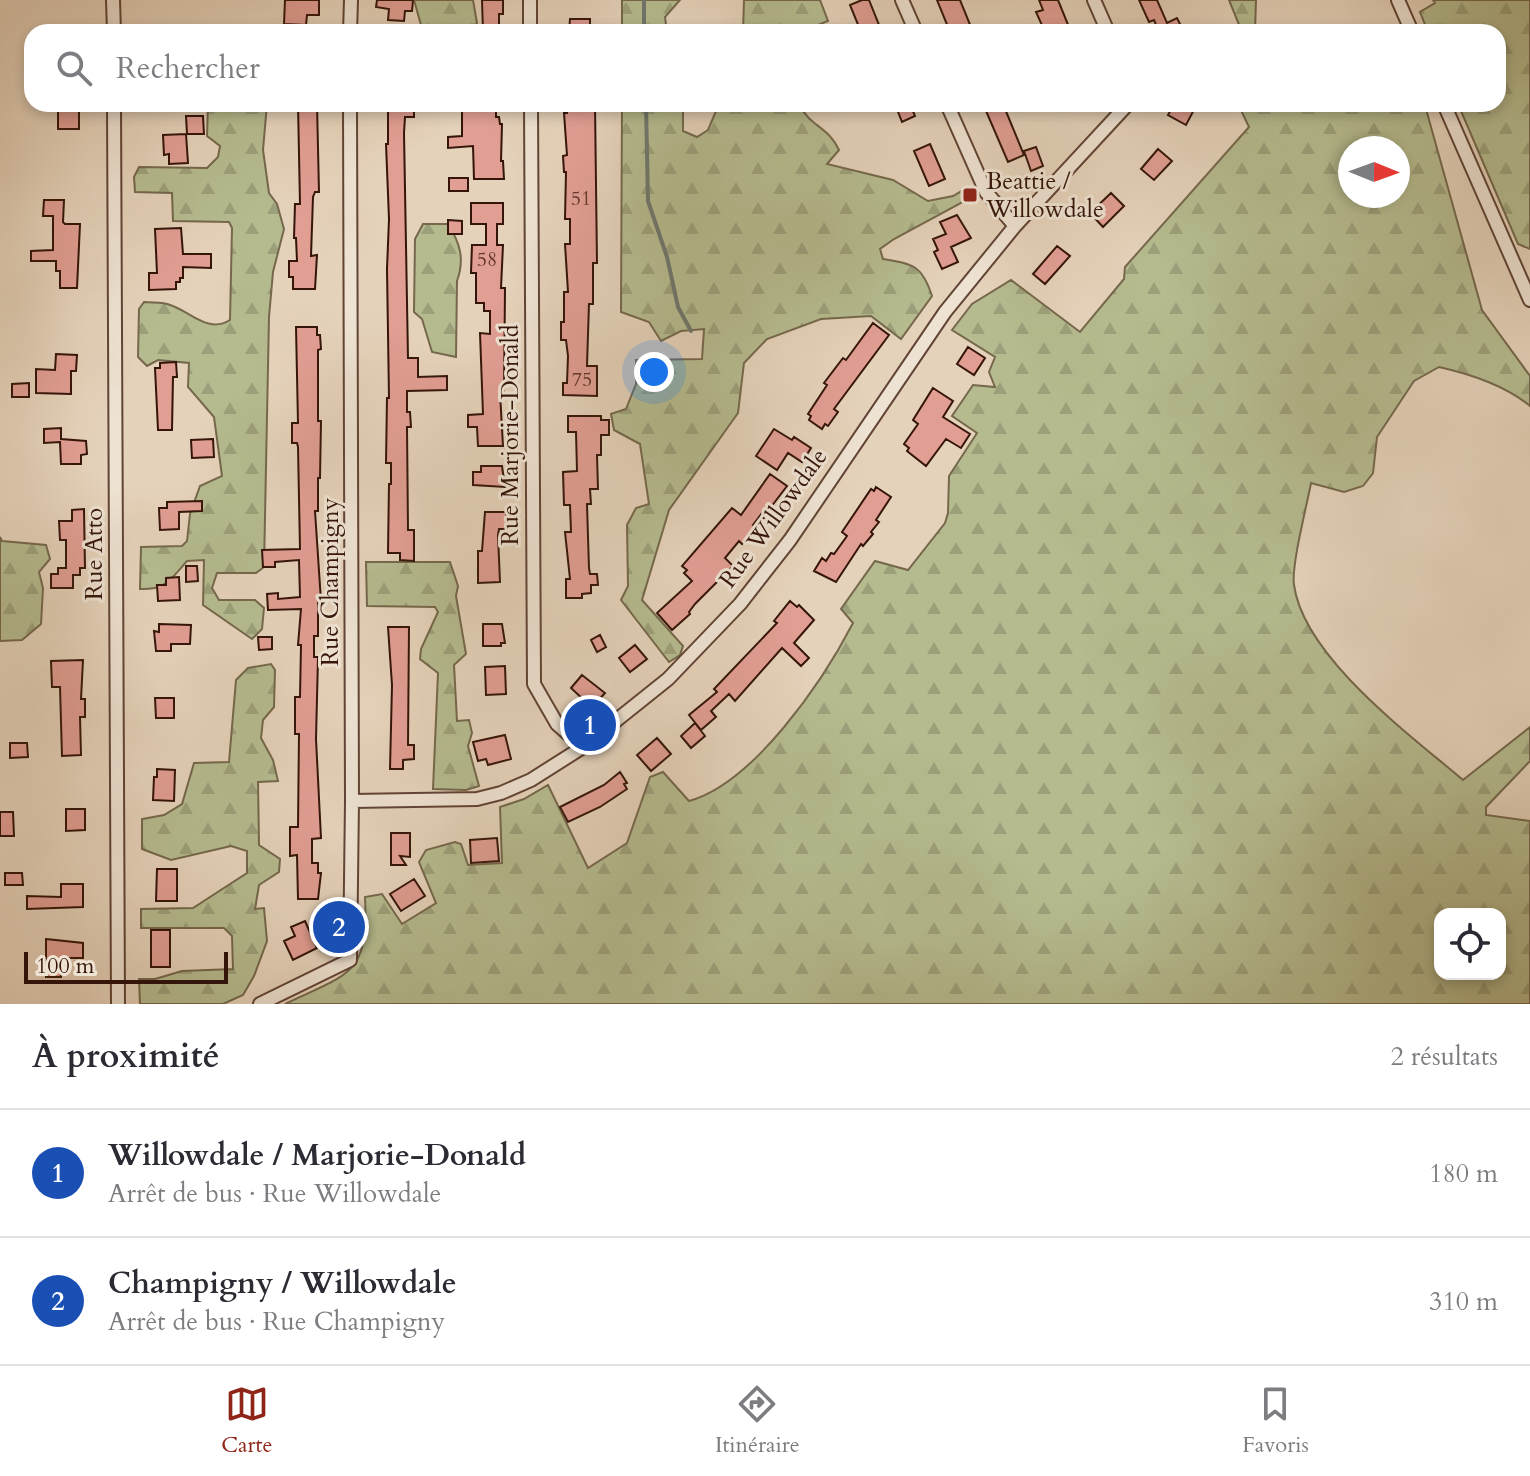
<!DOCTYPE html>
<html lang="fr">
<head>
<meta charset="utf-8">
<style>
	:root { --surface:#fff; --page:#f7f7f7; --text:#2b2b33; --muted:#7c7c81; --line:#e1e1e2; --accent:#8f2418 }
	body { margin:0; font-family:Cardo,serif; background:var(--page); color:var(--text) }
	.controls { position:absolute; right:24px; bottom:24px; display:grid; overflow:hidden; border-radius:16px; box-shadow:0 4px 12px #0003 }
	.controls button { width:72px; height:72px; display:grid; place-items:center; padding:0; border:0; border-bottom:2px solid var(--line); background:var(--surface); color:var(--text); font:40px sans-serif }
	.compass { position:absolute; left:1338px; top:136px; width:72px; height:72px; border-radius:50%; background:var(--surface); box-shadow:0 4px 12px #0003; rotate:91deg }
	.scale { position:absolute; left:24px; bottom:20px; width:204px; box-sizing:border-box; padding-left:8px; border:4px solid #351509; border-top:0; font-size:22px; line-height:28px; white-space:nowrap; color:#351509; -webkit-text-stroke:6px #eee2d2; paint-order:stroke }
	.you { position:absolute; left:654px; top:372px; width:28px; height:28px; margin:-20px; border:6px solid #fff; border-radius:50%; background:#1a73e8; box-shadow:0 0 0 12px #1a73e833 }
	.badge { display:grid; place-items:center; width:52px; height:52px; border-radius:50%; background:var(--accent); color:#fff; font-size:26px; font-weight:700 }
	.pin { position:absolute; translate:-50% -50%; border:4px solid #fff; box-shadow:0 2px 8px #0006 }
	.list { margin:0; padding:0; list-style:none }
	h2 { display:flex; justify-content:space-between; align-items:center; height:104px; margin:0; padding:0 32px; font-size:34px }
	h2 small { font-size:26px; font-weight:400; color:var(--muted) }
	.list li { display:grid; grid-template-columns:52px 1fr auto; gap:24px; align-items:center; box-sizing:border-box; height:128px; padding:0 32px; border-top:2px solid var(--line) }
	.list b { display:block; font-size:30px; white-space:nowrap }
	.list p { margin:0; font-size:26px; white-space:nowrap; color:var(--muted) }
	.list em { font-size:26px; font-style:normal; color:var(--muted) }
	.icon { flex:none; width:44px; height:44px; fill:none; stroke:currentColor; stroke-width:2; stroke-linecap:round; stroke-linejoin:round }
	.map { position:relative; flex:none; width:1530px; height:1004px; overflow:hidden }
	.search { position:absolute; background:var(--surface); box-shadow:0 4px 12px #0003; left:24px; right:24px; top:24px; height:88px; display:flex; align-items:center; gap:20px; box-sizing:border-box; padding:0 28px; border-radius:24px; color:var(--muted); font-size:30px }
	.sheet { height:360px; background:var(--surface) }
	nav { display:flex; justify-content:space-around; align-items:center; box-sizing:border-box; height:112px; border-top:2px solid var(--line); background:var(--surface); font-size:22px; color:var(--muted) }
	nav a { display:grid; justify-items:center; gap:4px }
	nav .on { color:var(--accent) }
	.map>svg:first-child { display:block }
	.forest { fill:url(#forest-firs); stroke:#75684c; stroke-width:2; fill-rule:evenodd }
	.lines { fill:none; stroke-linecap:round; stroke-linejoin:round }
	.stream { stroke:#6f776d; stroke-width:4 }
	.building { fill:#e19e93; stroke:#351509; stroke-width:2 }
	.street-casing { stroke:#614435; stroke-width:16 }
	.street { stroke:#eee2d2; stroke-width:12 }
	.poi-dot { fill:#8f2418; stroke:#eee2d2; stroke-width:3 }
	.labels { text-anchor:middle; stroke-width:6; stroke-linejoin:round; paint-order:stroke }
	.number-label { font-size:20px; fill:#60372c }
	.poi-label { font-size:24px; fill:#351509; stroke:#eee2d2; text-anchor:start }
	.street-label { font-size:24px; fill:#351509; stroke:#eee2d2 }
</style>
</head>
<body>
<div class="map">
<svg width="1530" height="1004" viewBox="0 0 1530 1004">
	<defs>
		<pattern id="forest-firs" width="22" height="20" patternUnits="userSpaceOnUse" patternTransform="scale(2)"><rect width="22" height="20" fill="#b5bb8f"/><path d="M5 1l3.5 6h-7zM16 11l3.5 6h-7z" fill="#9ca07a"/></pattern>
	</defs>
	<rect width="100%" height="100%" fill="#e5d2ba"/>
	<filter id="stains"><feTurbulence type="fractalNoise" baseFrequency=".0025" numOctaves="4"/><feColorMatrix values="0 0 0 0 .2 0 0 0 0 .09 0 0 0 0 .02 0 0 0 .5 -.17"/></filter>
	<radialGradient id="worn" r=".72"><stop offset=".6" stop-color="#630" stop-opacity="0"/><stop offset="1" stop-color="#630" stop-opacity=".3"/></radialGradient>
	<path class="forest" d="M414,0h59l4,23 -10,9h-44z
		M622,0h58l-15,17 2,15h-45z
		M744,0h76l8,21 -27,11h-58z
		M1229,0h27l-1,32h-24l9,-5z
		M1433,0h97v249l-12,-5 -60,-140h40v-72h-70l-8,-20 15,-9z
		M150,25l89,2 4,5h-95z
		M208,104h59l-4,46 6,43 8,11 7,25 -11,43 -4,45 -5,250 -8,6h-39l-5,15 7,12h36l9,8 -2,21 -10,10 -49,-34 1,-45 -17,1c-16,18 -21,29 -47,28l1,-42 41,-1 5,-5 3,-27 10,-28 22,-10 -8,-59 -26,-30 1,-24 -31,-3 -11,6 -9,-9 1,-48 5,-7c9,1 19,0 26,3 20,6 38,29 60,15l2,-92 -3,-6 -56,-1 -1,-28 -37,-1 -1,-15 5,-10 68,1 11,-11 2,-11 -13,-10z
		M622,104h61v27l14,6 11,-7 11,-26h80c11,23 29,22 40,46l-12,14 66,16 35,21 25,-5 15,-9 6,9 -80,43 -14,10 3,10c30,5 39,6 49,37l-31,43 -30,-23 -50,3 -54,20 -23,24 -6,50 -69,97 -27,90 41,46 -3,9 -11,7 -48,-62 7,-14 -1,-61 9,-17 13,-4 -9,-60 -26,-14 -3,-16 15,-5 10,-25v-24l66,-1 2,-30 -23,2 -20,10 -12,-19 -28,-10z
		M1238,104h181l7,5 56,201 48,66v30c-24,-20 -60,-32 -91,-39l-25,14 -37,56 -4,36 -10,13 -19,6 -33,-9c-4,22 -20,83 -17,102 10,72 115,149 169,195l67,-53v34l-44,46v8l44,6v183h-1245c64,-31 84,-28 80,-107l17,-3 20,30 34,-21 -17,-41 7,-12 29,-8 6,2 7,21 34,-2 -2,-56 24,-8 24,-14 40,83 39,-25 23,-66 13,-5 26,29c65,-18 134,-120 164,-178l-12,-14 34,-48 33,9 37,-47 3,-10 1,-37 28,-43 -25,-17 21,-31 22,2 -6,-15 6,-15 -43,-27 20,-26 39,-24 69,52 44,-53 1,-12 124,-140zM1350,148h48v48h-48zM1440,914h60v60h-60z
		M423,224h25c12,19 17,35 9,57l-1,76 -24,-5 -10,-33 -8,-7 1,-73z
		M0,537l2,4 44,4 4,14 -11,13 4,16 -2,36 -19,16 -22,1z
		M366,562h84l8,24 -2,10 10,58 -12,11 3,56 12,-1 3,13 -4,13 11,40 -13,4 -33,-1 5,-116 -18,-14 1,-10 17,-37 -3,-5 -68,-1z
		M271,664l4,6 -1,37 -11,13 -2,18 12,22 5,21 -20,1 1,63 21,14 -1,13 -20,13 -4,24 9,-1 3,33 -13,35 -11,19 -20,9h-83l-1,-25h16l27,-8 51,-2 -1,-33 -8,-8h-83v-19l52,-1 54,-35v-22l-16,-5 -60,14 -29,-11v-30l22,-4 18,-11 12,-41 35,-1 7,-82 12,-12z"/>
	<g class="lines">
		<path class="stream" d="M644,0v32
			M646,104l2,97 19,56 11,50 13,24"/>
	</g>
	<path class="building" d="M285,0h34v15h-12l-1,10 -22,-1z
		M377,0h36l-1,11h-7l-1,10 -16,-1 1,-11 -13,-2z
		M482,0h21v14h-4v18h-16z
		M862,0h7l12,30 -20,2 -11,-27z
		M937,0h23l13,32h-23z
		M1039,0h19l13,32h-26l-9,-20 7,-2z
		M1139,0h18l10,23 10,-5 7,14h-37l10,-5 -3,-7 -5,2z
		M570,19h20v13h-21z
		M298,104h19l2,88h-4l-2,5 -2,59 6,-1 -2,34h-22v-12h-4v-16h8l-1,-23h-2l1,-34h5z
		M388,104l26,1v12h-9l-1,16 4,225h10v19l29,-1v14l-40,1v21h3l1,15h-4l1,103h6v31l-14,-1v-7h-12l1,-69h2v-21h-5l1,-65h2l-2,-129 2,-50 -3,-75h2z
		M571,104h24l2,159h-4v41h-4l-2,62h10v30l-34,-1v-12h4l1,-27 -2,-16h-5v-18h3v-30h4l-3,-48h5v-25h-5l1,-47h-2l-1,-16 4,-1 -3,-42h3l-1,-5h5z
		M895,104h15l5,12 -13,6z
		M983,104h20l21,51 -16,7z
		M1174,104h23l-11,21 -18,-10z
		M79,106v23h-21v-22z
		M496,110v7h3l1,7h2l-1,37h2l1,18h-30l-1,-33 -25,2v-11l14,-1v-25z
		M186,116h17l1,18h-17z
		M186,134l2,29 -19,1v-10l-5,1 -1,-20z
		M930,144l15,35 -16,7 -15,-35z
		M1036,147l7,19 -12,5 -7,-20z
		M1158,149l14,12 -18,19 -13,-11z
		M449,178h19v13h-19z
		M1111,193l13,13 -21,21 -13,-14z
		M44,200h20l-1,22 2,2h15l-3,64h-17v-17h-4v-10h-25v-10l22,-1v-34h-10z
		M471,203h32v21h-6v21h6l-2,43h4l-1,105h-4l3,53h-25l-1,-19h-9v-12l15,-1 -3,-81 10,1v-23h-6v-8h-8v-30h-5l1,-28h14v-21h-15z
		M957,215l14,23 -20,9 7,15 -16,7 -8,-17 4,-2 -5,-11 13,-5 -6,-12z
		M448,220l14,1v13h-14z
		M181,228l2,26h28v14l-28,-1v11h-3v4h-4v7l-27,1v-17h8l-2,-44z
		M1057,246l13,10 -25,28 -12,-10z
		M873,323l16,12 -55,74 4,3 -10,14 -3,-2 -3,5 -13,-9 2,-4 -3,-2 19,-29 -3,-2 19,-25 3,2z
		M296,327h21v8h3l1,14 -3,1v71h3l-1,57h-2v33h-3l6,90h-3v35h-4v21h4l-2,82 5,99 -9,1v24h6v10h3l-3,26h-20l-1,-44 -7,1v-29h8l1,-93h-4v-37h5l1,-52h-3l3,-36 -33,1 -1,-16 11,-1v6l22,-2 -1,-37 -24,2v5h-12l-1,-17 38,-1 -2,-102 -1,-4h-5v-20h6z
		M968,347l17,11 -11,17 -17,-11z
		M56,354l21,1 -1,16h-5v23l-35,-1v-24l19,1z
		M176,362l1,15h-4l-1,53h-14l-3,-62h5v-5z
		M29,383v14h-17v-13z
		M933,388l20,13 -10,16 27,17 -9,14 -15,-9 -20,27 -19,-15 2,-3 -5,-4 14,-20 -5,-4z
		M568,416h33v4h8v15h-8v20h-4l1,34h-8l1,15h-4l2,64 1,6h7l1,11h-7v8l-9,1v4h-16v-19h4l-5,-47h6l-1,-27h-6l-1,-33 14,-1 -1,-39h-8z
		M61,428v11l25,2 1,13 -6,1v9h-20l-1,-22 -16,1v-14z
		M774,429l18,11 2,-3 17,11 -9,14 -14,-9 -11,17 -21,-14z
		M213,439l1,18 -22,1 -1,-18z
		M481,466h21l3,21 -32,-2v-13h8z
		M770,474l17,12 -16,21 -3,-2 -15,20 7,5 -9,11 -4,-3 -5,6 -3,-3 -14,17 8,8 -38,38 -6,8 1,2 -18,16 -15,-17 35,-32 -8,-8 3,-3 -5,-4 50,-58 9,7z
		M876,487l15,10 -15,23 3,2 -8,10 2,2 -10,12 -2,-2 -25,38 -22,-11 8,-13 4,3 5,-8 3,1 13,-18 -5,-4 29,-43 3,2z
		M202,501v10l-23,1v17l-19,1 -1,-22h8v-6z
		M84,509l1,59h-5v7h-7v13h-22v-14h7v-6h8v-28h-6l-1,-19h13v-11z
		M485,512h21v17h-7l-1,6 2,47 -22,1v-32h4z
		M186,566h11l1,15 -12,1z
		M179,577l1,23 -22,1 -1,-16h9v-7z
		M790,601l7,6 2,-2 15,15 -20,23 15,15 -8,8 -19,-18 -47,53 -6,-7 -18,17 5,6 -15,13 -12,-15 28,-23 -3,-3 63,-66 -3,-2z
		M159,624l32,1 -1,19h-19v7h-15l-2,-20 5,1z
		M483,624h19l3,19h-4v3h-18z
		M388,627h21l-1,118h6v14l-11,1v9h-13l2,-84z
		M600,635l6,12 -9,5 -6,-12z
		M258,637h14v12l-13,1z
		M635,645l12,14 -17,13 -11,-14z
		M83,660l-2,39h4v18h-5l1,38 -19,1 -2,-69h-8l-1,-26z
		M505,666l1,28 -20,1 -1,-28z
		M582,675l23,18 -11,12 -4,-4 -3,2 -16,-15z
		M155,698h19v20h-18z
		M695,723l10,13 -14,12 -10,-12z
		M505,735l6,24 -23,6 -2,-6 -8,2 -5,-19z
		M657,738l14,16 -20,17 -14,-16z
		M10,743h17l1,14 -18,1z
		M157,769l18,1 -1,31 -21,-1 1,-23h3z
		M620,772l7,11 -3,1 3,5 -27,18 -32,15 -8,-15 44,-22z
		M66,809h19v21l-19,1z
		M0,812h13l1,24h-14z
		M391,833h19v24l-10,-1 6,9h-15z
		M497,838l2,23 -28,2 -1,-23z
		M157,869h20v32h-21z
		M5,873h17l1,12h-18z
		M414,879l11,17 -24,15 -11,-17z
		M61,884h22v23l-56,2v-13l34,1z
		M305,921l12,27 -24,12 -9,-19 11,-5 -4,-9z
		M151,930h19v37h-19z
		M46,939l37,4v15h-22v19h-15z"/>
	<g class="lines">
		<defs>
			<path id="street" d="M113,0l1,32
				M530,0v32
				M902,0l14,32
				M1094,0l14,32
				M1398,0l14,32
				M350,32l1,-32
				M114,104l4,900
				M531,104l3,580 23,40 26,23
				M947,104l39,88 29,34
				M1444,104l86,196
				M352,801l125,-2 24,-6 30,-13 52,-33 85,-68 72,-75 50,-64 155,-228 70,-86 113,-122
				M260,1004l90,-44 2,-159 -2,-697"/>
		</defs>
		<use href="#street" class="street-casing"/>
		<use href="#street" class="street"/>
	</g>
	<rect class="poi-dot" x="962" y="187" width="16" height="16" rx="4"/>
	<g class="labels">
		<g class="number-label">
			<text x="581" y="205">51</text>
			<text x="487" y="266">58</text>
			<text x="582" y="386">75</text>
		</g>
		<g class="poi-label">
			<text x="986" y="189">Beattie /<tspan x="986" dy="28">Willowdale</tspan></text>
		</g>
		<g class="street-label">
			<text transform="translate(510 435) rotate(-90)" y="8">Rue Marjorie-Donald</text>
			<text transform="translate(773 518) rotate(-54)" y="8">Rue Willowdale</text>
			<text transform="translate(94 554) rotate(-90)" y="8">Rue Atto</text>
			<text transform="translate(330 582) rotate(-90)" y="8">Rue Champigny</text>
		</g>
	</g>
	<rect width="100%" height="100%" filter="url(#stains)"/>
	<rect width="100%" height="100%" fill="url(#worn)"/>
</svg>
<div class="controls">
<button><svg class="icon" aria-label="locate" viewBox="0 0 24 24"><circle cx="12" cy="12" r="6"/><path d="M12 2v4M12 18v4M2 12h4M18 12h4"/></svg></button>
</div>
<svg class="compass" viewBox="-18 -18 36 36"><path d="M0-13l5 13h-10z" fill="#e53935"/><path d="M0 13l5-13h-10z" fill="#7c7c81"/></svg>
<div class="scale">100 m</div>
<div class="you"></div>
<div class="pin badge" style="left:590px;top:725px;background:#1a4fb4">1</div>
<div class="pin badge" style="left:339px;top:927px;background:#1a4fb4">2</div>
<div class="search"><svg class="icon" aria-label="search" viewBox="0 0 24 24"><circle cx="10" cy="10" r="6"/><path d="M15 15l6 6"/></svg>Rechercher</div>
</div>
<section class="sheet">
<h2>À proximité<small>2 résultats</small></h2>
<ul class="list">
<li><span class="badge" style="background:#1a4fb4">1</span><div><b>Willowdale / Marjorie-Donald</b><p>Arrêt de bus · Rue Willowdale</p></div><em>180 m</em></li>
<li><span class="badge" style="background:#1a4fb4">2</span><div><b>Champigny / Willowdale</b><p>Arrêt de bus · Rue Champigny</p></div><em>310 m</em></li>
</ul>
</section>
<nav>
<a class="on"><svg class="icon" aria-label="map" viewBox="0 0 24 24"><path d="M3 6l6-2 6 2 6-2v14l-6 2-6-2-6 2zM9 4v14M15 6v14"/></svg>Carte</a>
<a><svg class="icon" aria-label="directions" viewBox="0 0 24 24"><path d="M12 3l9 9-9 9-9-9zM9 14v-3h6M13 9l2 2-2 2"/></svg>Itinéraire</a>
<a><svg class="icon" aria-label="saved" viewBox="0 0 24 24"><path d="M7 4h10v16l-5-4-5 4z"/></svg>Favoris</a>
</nav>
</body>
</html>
